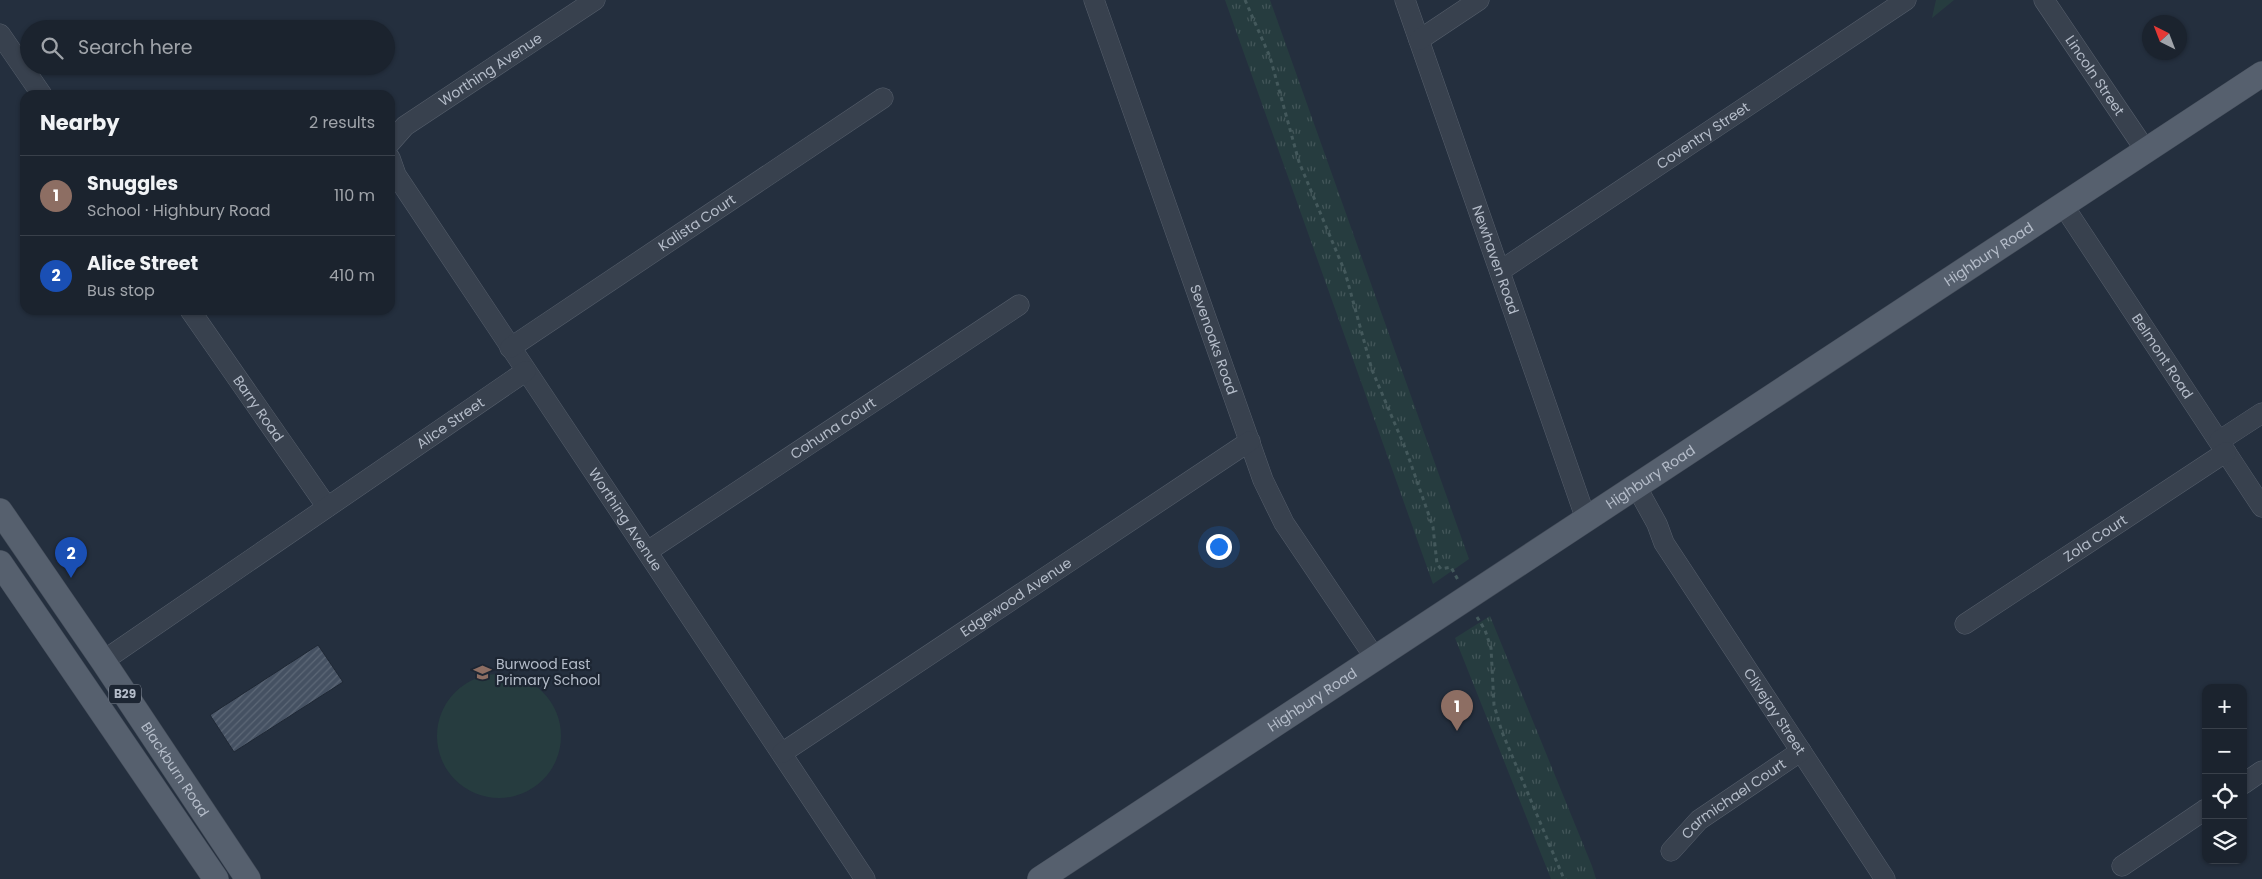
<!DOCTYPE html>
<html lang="en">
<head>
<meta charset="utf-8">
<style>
	:root { --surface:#1b232e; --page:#242b36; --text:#f1f3f6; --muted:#a0a4aa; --line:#39404a; --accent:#8ab4f8 }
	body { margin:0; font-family:Poppins,sans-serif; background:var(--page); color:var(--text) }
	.controls { position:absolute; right:15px; bottom:15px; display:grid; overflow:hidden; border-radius:10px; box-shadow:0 1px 4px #0004 }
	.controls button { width:45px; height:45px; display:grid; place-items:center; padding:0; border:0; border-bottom:1px solid var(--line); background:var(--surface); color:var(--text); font:25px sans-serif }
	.compass { position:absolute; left:2142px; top:15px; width:45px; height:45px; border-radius:50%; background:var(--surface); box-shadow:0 1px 4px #0004; rotate:318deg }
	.you { position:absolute; left:1218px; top:546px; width:18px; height:18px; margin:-12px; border:4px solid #fff; border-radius:50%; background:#1a73e8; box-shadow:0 0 0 8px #1a73e833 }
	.badge { display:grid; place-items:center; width:32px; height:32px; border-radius:50%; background:var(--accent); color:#fff; font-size:16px; font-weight:700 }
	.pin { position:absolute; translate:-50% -41px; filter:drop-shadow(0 1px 2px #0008) }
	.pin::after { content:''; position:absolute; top:26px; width:18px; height:15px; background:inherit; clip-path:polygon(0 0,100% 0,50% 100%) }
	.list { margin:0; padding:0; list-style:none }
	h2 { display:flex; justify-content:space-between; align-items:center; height:65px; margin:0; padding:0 20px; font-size:21px }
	h2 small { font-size:16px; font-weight:400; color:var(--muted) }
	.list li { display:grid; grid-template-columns:32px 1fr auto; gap:15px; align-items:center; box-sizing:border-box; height:80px; padding:0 20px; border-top:1px solid var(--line) }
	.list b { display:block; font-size:19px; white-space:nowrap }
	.list p { margin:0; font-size:16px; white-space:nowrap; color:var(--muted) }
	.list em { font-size:16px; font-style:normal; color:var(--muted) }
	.icon { flex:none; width:28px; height:28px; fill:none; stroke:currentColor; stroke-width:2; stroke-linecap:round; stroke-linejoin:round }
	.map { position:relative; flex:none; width:2262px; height:879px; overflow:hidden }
	.search { position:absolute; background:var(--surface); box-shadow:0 1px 4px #0004; left:20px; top:20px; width:375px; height:55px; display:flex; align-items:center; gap:12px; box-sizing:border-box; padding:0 18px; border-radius:28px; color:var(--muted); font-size:19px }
	.panel { position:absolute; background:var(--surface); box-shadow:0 1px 4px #0004; left:20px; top:90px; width:375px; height:225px; border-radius:15px }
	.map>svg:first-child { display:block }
	.park { fill:url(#park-tufts) }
	.garden { fill:#263c3f }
	.building { fill:url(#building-hatch); stroke:#1f2835 }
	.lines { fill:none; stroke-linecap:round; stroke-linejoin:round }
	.minor-casing { stroke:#565f6c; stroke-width:21 }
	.major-casing { stroke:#414a57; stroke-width:26 }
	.path { stroke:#44595c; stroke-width:3; stroke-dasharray:4 4; stroke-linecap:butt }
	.minor { stroke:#38414e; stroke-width:20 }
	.major { stroke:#56606e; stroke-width:25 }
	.labels { text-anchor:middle; stroke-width:4.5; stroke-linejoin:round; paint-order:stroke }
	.shield { fill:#1d2633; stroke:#878f9c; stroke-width:1 }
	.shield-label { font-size:12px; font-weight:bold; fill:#b4bcc9 }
	.street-label { font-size:14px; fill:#b4bcc9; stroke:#1d2633 }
	.poi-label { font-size:14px; fill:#b4bcc9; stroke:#1d2633; text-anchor:start }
</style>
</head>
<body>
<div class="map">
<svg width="2262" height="879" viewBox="0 0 2262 879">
	<defs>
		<pattern id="park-tufts" width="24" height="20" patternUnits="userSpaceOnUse" patternTransform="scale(1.25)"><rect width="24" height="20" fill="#263c3f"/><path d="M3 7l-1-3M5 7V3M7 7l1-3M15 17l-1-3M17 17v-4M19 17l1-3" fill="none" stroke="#435659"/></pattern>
		<pattern id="building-hatch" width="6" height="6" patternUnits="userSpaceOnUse" patternTransform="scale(1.25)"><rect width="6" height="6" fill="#455162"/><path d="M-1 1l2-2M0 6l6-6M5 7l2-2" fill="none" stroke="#5d6877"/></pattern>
	</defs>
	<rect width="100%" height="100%" fill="#242f3e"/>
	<path class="park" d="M1225,0h45l199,559 -36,25z
		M1936,0h18l-22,18z
		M1490,616l102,250 4,13h-45l-96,-241z"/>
	<path class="garden" d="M437 736a62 62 0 1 1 124 0a62 62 0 1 1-124 0Z"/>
	<path class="building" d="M318,645l25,37 -109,70 -24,-37z"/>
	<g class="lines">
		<defs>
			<g id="minor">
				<path id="s1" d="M1094,0l169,480 21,43 91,135"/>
				<path id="s2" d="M1405,0l181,519"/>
				<path id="s3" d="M2044,0l102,151"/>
				<path d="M0,34l42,61"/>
				<path d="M1419,40l60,-40"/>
				<path id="s4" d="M390,143l15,-17 190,-126"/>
				<path id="s5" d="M390,158l6,17 469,704"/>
				<path id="s6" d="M2063,205l199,302"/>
				<path id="s7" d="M1500,271l406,-271"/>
				<path id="s8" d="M190,310l137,197"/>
				<path id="s9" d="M510,348l373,-250"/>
				<path d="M2219,441l43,-28"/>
				<path id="s10" d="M1636,486l21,38 7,19 221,336"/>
				<path id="s11" d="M648,551l371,-246"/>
				<path id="s12" d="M1965,624l261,-172"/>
				<path id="s13" d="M103,661l423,-290"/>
				<path id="s14" d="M782,753l468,-312"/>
				<path d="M2243,784l19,-13"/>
				<path id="s15" d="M1671,851l28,-31 102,-69"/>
				<path d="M2122,866l84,-57"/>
			</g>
			<g id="major">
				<path id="s16" d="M0,511l103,150 145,218"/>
				<path d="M0,563l216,316"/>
				<path id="s17" d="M1040,879l1222,-805"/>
			</g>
		</defs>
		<use href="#minor" class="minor-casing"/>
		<use href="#major" class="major-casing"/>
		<path class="path" d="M1245,0l25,57 29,105 46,110 27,98 34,80 27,77 4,37 4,5 10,-2 7,13
			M1477,617l8,13 6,18 3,57 8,27 62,147"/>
		<use href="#minor" class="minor"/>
		<use href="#major" class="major"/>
	</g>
	<defs>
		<symbol id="school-bare" viewBox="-9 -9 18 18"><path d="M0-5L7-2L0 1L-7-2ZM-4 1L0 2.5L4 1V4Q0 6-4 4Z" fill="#8d6e63" stroke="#1d2633" stroke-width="2.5" paint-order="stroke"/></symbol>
	</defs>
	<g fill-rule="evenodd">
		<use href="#school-bare" x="470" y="660" width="25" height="25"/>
	</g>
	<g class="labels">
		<rect class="shield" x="109" y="684.5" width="32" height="19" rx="4"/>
		<g class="shield-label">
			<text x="125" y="698">B29</text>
		</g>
		<g class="street-label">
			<text dy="5" stroke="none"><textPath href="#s4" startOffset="125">Worthing Avenue</textPath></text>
			<text dy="5" stroke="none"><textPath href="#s3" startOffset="91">Lincoln Street</textPath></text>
			<text dy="5" stroke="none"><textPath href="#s7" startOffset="244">Coventry Street</textPath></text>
			<text dy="5" stroke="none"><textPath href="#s9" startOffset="225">Kalista Court</textPath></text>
			<text dy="5" stroke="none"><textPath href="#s17" startOffset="1136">Highbury Road</textPath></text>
			<text dy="5" stroke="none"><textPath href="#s2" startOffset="275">Newhaven Road</textPath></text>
			<text dy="5" stroke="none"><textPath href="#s1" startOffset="360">Sevenoaks Road</textPath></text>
			<text dy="5" stroke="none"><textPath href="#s6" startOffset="181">Belmont Road</textPath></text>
			<text dy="5" stroke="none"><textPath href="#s8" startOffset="120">Barry Road</textPath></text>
			<text dy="5" stroke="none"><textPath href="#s13" startOffset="421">Alice Street</textPath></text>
			<text dy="5" stroke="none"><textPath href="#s11" startOffset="222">Cohuna Court</textPath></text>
			<text dy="5" stroke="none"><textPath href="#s17" startOffset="731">Highbury Road</textPath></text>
			<text dy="5" stroke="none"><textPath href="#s5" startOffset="432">Worthing Avenue</textPath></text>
			<text dy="5" stroke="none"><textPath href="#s12" startOffset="156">Zola Court</textPath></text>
			<text dy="5" stroke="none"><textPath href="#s14" startOffset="281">Edgewood Avenue</textPath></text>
			<text dy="5" stroke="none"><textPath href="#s17" startOffset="326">Highbury Road</textPath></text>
			<text dy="5" stroke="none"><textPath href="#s10" startOffset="265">Clivejay Street</textPath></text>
			<text dy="5" stroke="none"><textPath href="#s16" startOffset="312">Blackburn Road</textPath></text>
			<text dy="5" stroke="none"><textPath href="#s15" startOffset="82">Carmichael Court</textPath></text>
		</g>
		<g class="poi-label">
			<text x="496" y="669">Burwood East<tspan x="496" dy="16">Primary School</tspan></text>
		</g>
	</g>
</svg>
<div class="controls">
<button>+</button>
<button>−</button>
<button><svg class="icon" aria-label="locate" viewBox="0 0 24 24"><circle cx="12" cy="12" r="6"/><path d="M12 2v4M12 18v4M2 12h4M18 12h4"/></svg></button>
<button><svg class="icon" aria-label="layers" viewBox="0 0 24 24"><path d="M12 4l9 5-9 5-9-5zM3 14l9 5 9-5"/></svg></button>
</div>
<svg class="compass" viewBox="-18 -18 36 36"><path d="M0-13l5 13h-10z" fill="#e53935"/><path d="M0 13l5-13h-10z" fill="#a0a4aa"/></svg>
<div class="you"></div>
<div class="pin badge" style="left:1457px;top:731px;background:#8d6e63">1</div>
<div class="pin badge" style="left:71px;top:578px;background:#1a4fb4">2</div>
<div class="search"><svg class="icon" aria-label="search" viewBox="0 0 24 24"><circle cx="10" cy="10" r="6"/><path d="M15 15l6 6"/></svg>Search here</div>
<section class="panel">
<h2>Nearby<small>2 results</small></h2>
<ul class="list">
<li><span class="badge" style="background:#8d6e63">1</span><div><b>Snuggles</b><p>School · Highbury Road</p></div><em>110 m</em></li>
<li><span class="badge" style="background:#1a4fb4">2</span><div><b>Alice Street</b><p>Bus stop</p></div><em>410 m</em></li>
</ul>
</section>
</div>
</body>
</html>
